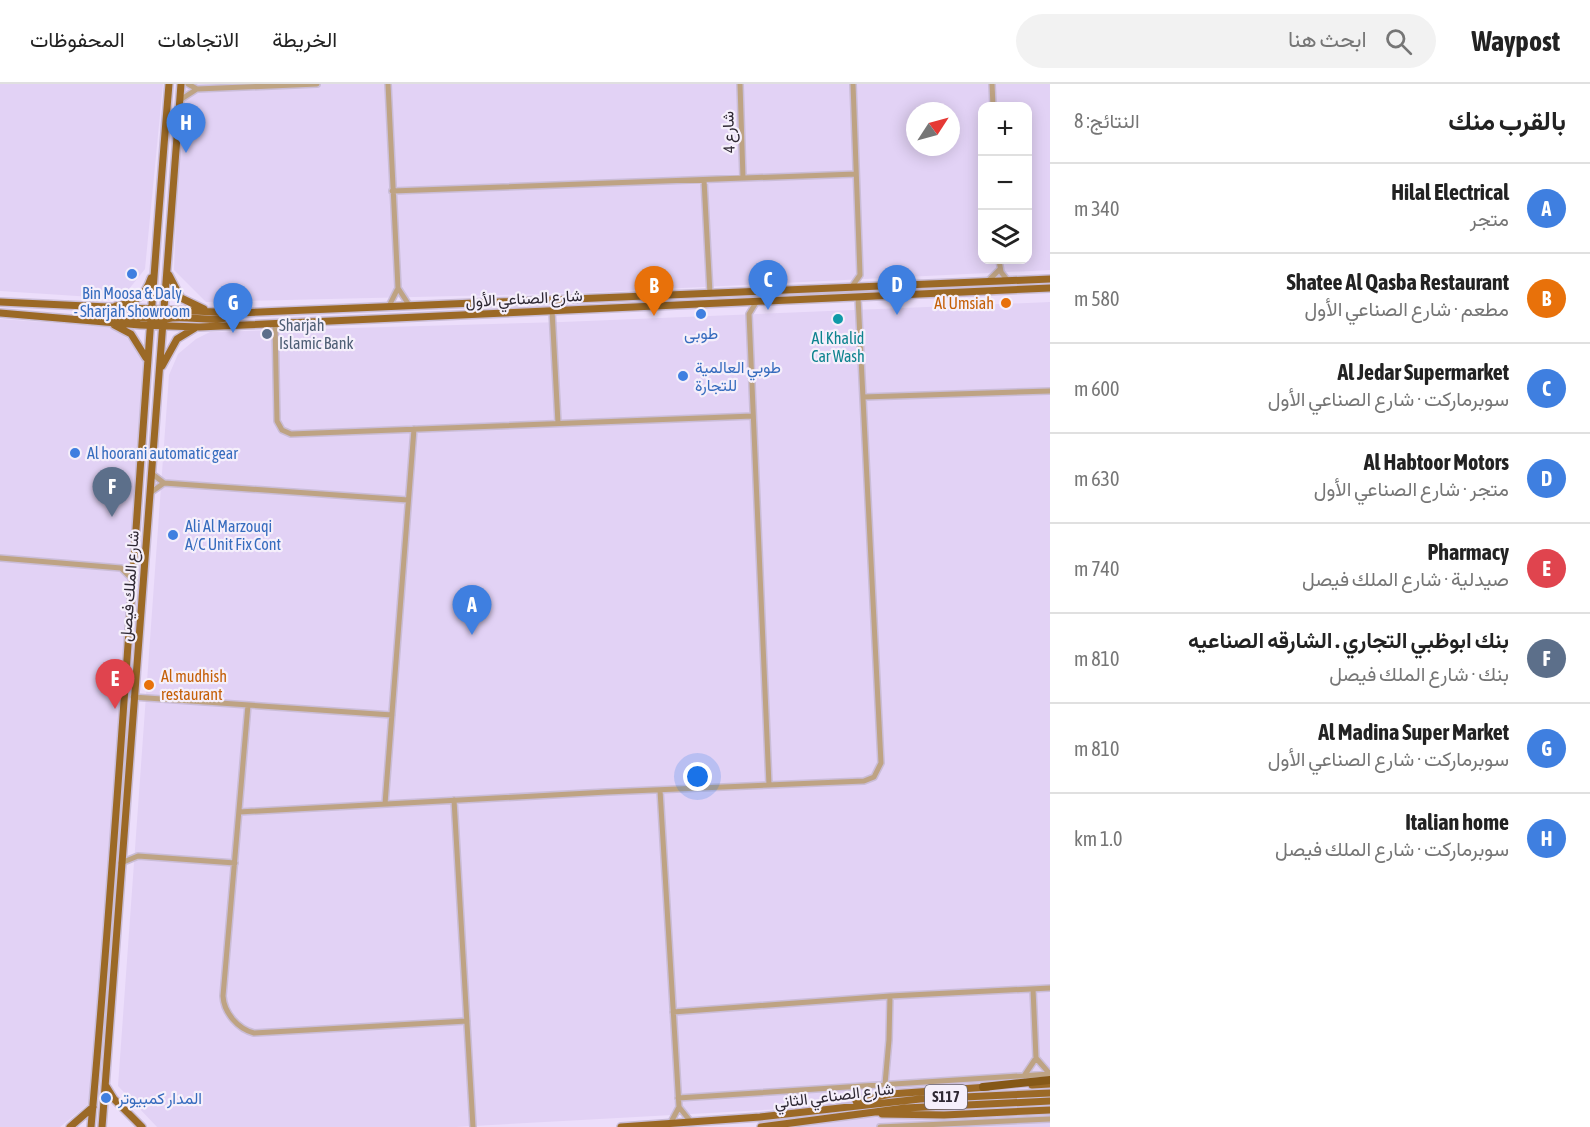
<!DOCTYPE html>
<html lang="ar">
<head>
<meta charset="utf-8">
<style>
	:root { --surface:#fff; --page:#f2f2f2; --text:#222; --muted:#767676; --line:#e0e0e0; --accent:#388080 }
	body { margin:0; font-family:"Asap Condensed",Vazirmatn,sans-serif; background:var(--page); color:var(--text); direction:rtl }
	.controls { position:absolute; right:18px; top:18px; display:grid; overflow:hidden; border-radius:12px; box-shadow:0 3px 15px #0003 }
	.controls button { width:54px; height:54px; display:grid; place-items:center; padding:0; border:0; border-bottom:2px solid var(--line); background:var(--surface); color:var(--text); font:30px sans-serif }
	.compass { position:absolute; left:906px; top:18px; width:54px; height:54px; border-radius:50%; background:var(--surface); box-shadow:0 3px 15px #0003; rotate:54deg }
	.you { position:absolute; left:698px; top:693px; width:21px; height:21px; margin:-15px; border:4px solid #fff; border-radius:50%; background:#1a73e8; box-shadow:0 0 0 9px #1a73e833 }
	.badge { display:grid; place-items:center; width:39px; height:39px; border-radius:50%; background:var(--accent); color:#fff; font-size:20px; font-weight:700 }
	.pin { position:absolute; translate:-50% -50px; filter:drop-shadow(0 2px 3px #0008) }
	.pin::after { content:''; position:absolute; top:32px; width:21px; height:18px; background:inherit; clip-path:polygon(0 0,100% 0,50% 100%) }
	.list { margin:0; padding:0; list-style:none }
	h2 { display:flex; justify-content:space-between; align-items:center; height:78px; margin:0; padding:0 24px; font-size:26px }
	h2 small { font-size:20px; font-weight:400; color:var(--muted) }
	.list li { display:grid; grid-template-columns:39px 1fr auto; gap:18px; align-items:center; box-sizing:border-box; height:90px; padding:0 24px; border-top:2px solid var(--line) }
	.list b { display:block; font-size:22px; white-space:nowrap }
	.list p { margin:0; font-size:20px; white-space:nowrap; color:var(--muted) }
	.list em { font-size:20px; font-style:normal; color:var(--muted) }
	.icon { flex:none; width:33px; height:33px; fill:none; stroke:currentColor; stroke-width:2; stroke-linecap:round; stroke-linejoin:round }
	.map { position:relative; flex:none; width:1050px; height:1043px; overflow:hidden; direction:ltr }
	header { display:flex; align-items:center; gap:36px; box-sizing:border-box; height:84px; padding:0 30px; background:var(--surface); border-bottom:2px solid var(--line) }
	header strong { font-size:28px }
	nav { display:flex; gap:33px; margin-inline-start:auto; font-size:21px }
	.search { width:420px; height:54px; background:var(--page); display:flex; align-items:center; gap:15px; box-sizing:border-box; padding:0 21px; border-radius:33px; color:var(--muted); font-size:22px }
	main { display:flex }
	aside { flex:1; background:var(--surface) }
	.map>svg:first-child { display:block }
	.built { fill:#e2d2f5; fill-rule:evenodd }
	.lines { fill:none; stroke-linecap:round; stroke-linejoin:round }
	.minor-casing { stroke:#cabdd7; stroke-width:8 }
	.major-casing { stroke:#cabdd7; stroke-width:10 }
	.highway-casing { stroke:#cabdd7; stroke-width:10 }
	.minor { stroke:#bea383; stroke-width:5 }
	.major { stroke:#9b6926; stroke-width:7 }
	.highway { stroke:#855817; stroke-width:8 }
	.shop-dot { fill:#3f7fe0; stroke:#f5effb; stroke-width:2 }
	.food-dot { fill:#e8710a; stroke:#f5effb; stroke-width:2 }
	.culture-dot { fill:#0f9aa8; stroke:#f5effb; stroke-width:2 }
	.service-dot { fill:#5c6f8a; stroke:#f5effb; stroke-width:2 }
	.labels { text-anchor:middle; stroke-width:4.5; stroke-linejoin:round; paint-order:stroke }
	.shield { fill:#f5effb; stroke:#6a646f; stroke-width:1.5 }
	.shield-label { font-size:15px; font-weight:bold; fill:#2e2833 }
	.street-label { font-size:16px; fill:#2e2833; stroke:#f5effb }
	.shop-label { font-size:16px; fill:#366cbe; stroke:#f5effb; text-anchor:start }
	.food-label { font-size:16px; fill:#c56008; stroke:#f5effb; text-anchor:end }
	.service-label { font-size:16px; fill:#4e5e75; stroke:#f5effb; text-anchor:start }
	.culture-label { font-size:16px; fill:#0d838f; stroke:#f5effb }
</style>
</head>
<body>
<header>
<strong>Waypost</strong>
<div class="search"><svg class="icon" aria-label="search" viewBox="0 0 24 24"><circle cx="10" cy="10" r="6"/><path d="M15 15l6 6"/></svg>ابحث هنا</div>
<nav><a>الخريطة</a><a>الاتجاهات</a><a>المحفوظات</a></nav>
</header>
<main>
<aside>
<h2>بالقرب منك<small>النتائج: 8</small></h2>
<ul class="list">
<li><span class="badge" style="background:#3f7fe0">A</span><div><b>Hilal Electrical</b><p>متجر</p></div><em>340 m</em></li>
<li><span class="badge" style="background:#e8710a">B</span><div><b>Shatee Al Qasba Restaurant</b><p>مطعم · شارع الصناعي الأول</p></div><em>580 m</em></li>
<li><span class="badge" style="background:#3f7fe0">C</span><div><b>Al Jedar Supermarket</b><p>سوبرماركت · شارع الصناعي الأول</p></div><em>600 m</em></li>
<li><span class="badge" style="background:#3f7fe0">D</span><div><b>Al Habtoor Motors</b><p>متجر · شارع الصناعي الأول</p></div><em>630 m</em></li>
<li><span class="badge" style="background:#e0444e">E</span><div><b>Pharmacy</b><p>صيدلية · شارع الملك فيصل</p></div><em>740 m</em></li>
<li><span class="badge" style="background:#5c6f8a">F</span><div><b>بنك ابوظبي التجاري . الشارقه الصناعيه</b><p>بنك · شارع الملك فيصل</p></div><em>810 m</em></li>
<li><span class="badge" style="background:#3f7fe0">G</span><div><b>Al Madina Super Market</b><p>سوبرماركت · شارع الصناعي الأول</p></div><em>810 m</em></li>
<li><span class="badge" style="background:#3f7fe0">H</span><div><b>Italian home</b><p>سوبرماركت · شارع الملك فيصل</p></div><em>1.0 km</em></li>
</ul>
</aside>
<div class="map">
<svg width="1050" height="1043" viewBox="0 0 1050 1043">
	<rect width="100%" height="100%" fill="#ecdefb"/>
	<path class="built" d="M0,0h163l-18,185 -16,20 -21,9 -108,-7z
		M181,0h869v186l-470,23 -374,9 -32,-32zM982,22h46v154h-46zM915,27h36v36h-36z
		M1050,218v792l-594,33h-299l-39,-41 51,-711 9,-21 18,-15 14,-7 352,-10z
		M0,235l112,8 21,16 13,23 -55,736 -31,25h-60z
		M879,1032l117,5 54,-2v8h-259z"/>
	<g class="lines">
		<defs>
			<path id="minor" d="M188,0l9,5
				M388,0l10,204 11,17
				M740,0l3,94
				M992,0l1,22
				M180,16l17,-11 120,-5
				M704,96l6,114
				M392,107l464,-17
				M999,176l2,12 7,9
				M987,198l13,-13
				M851,204l9,-13 -7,-191
				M757,217l-8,13 20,471
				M389,222l8,-16
				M552,226l6,113
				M275,239l2,98 5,9 9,4 462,-18
				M863,313l187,-6
				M151,389l13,10 244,17
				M150,409l14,-10
				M0,474l121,10 12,12
				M133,613l259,18
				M248,621l-25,291c1,17 15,33 31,37l213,-12
				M660,706l19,317 -9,17
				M454,716l19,327
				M385,720l29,-375
				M239,728l368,-20 257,-11 10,-4 7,-14 -23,-466
				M121,779l17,-7 97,7
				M673,928l217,-16 160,-8
				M1036,974l14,16
				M1024,992l12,-18 -3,-69
				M885,1000l4,-44 1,-44
				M678,1014l372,-24
				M679,1023l12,15
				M880,1043l170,-8"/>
			<path id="major" d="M169,191l12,23 23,11
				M0,218l237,11 813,-34
				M116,222c19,-3 29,-10 35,-28
				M0,229l140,12 59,2 851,-39
				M111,234h43
				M114,241l17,9 15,24
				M150,242c25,-19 66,3 87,-13
				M162,282l15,-27 18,-11
				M1032,1001l18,-1
				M106,1002l8,13 28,28
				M856,1017l35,-7 97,-7
				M882,1030l62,1 106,-5
				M70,1043l23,-20
				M91,1043c31,-347 49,-696 78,-1043
				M102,1043l79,-1043
				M621,1043l139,-10 160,-18 130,-6
				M761,1043l144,-19 145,-7"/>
			<path id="highway" d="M983,1003l67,-7"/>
		</defs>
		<use href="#minor" class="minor-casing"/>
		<use href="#major" class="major-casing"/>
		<use href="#highway" class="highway-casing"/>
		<use href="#minor" class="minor"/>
		<use href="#major" class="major"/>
		<use href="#highway" class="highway"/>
	</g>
	<g class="shop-dot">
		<circle cx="132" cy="190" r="6"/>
		<circle cx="701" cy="230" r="6"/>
		<circle cx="683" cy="292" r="6"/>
		<circle cx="75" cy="369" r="6"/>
		<circle cx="173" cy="451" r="6"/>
		<circle cx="106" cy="1014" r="6"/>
	</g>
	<g class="food-dot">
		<circle cx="1006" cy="219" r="6"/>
		<circle cx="149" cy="601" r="6"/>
	</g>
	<circle class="culture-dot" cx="838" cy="235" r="6"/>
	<circle class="service-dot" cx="267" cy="250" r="6"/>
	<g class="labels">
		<rect class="shield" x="925" y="1001" width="42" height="24" rx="4.5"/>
		<g class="shield-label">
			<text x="946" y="1018">S117</text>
		</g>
		<g class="street-label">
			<text transform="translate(728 48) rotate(-92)" y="6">شارع 4</text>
			<text transform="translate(524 214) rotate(-3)" y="6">شارع الصناعي الأول</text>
			<text transform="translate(129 502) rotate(-86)" y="6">شارع الملك فيصل</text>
			<text transform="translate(834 1011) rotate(-7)" y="6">شارع الصناعي الثاني</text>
		</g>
		<g class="shop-label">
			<text x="132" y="215" text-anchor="middle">Bin Moosa &amp; Daly<tspan x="132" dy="18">- Sharjah Showroom</tspan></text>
			<text x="701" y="255" text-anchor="middle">طوبى</text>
			<text x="695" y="289">طوبي العالمية<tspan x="695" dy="18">للتجارة</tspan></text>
			<text x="87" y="375">Al hoorani automatic gear</text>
			<text x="185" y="448">Ali Al Marzouqi<tspan x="185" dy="18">A/C Unit Fix Cont</tspan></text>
			<text x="118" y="1020">المدار کمبیوتر</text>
		</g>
		<g class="food-label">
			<text x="994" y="225">Al Umsiah</text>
			<text x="161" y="598" text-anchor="start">Al mudhish<tspan x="161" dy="18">restaurant</tspan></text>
		</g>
		<g class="service-label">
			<text x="279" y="247">Sharjah<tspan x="279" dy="18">Islamic Bank</tspan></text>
		</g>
		<g class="culture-label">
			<text x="838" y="260">Al Khalid<tspan x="838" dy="18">Car Wash</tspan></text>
		</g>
	</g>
</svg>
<div class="controls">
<button>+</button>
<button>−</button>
<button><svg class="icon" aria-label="layers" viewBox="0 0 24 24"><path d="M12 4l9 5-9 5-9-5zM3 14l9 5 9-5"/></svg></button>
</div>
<svg class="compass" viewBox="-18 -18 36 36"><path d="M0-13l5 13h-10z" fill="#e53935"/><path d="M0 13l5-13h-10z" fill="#767676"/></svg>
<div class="you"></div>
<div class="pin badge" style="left:472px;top:551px;background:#3f7fe0">A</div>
<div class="pin badge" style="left:654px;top:232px;background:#e8710a">B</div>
<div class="pin badge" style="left:768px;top:226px;background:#3f7fe0">C</div>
<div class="pin badge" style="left:897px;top:231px;background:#3f7fe0">D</div>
<div class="pin badge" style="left:115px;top:625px;background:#e0444e">E</div>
<div class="pin badge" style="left:112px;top:433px;background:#5c6f8a">F</div>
<div class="pin badge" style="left:233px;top:249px;background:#3f7fe0">G</div>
<div class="pin badge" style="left:186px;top:69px;background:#3f7fe0">H</div>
</div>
</main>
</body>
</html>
